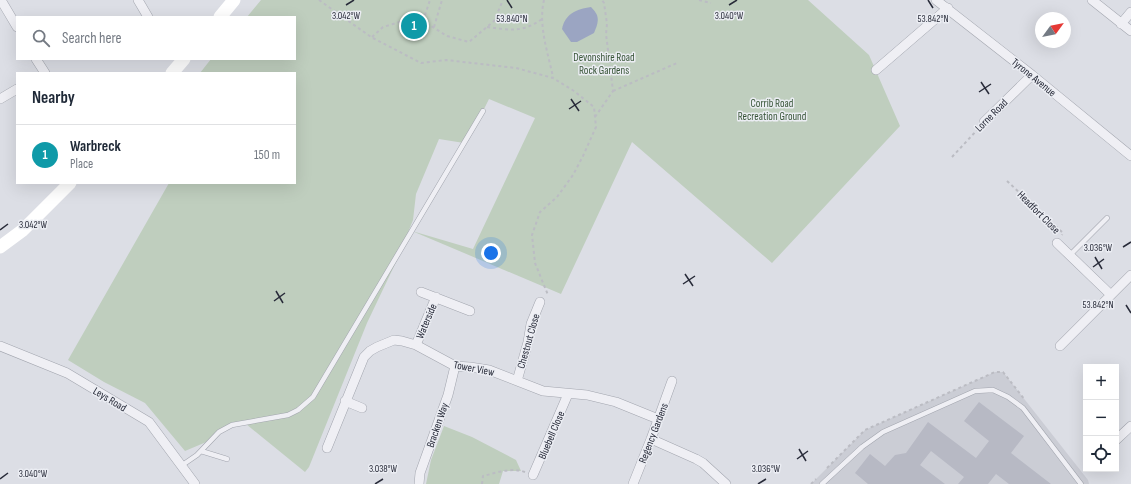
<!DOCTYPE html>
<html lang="en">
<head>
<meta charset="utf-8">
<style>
	:root { --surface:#fff; --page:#f6f6f7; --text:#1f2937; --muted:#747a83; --line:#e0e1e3; --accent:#0f766e }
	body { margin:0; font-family:"Sofia Sans Condensed",sans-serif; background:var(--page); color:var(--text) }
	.controls { position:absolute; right:12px; bottom:12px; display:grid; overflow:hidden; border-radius:0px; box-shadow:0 4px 16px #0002 }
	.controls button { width:36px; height:36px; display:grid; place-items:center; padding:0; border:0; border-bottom:1px solid var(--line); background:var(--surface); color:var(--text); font:20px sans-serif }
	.compass { position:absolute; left:1035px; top:12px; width:36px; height:36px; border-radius:50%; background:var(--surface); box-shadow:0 4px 16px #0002; rotate:57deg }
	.you { position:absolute; left:491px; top:253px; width:14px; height:14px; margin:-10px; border:3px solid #fff; border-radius:50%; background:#1a73e8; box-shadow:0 0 0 6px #1a73e833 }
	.badge { display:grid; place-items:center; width:26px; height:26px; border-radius:50%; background:var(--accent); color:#fff; font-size:13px; font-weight:700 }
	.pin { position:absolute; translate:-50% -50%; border:2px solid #fff; box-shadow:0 1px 4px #0006 }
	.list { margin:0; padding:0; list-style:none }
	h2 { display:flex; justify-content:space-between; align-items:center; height:52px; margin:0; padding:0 16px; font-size:17px }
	h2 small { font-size:13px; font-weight:400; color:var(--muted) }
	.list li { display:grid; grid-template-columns:26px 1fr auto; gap:12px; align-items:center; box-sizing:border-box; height:60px; padding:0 16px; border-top:1px solid var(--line) }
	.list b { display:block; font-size:15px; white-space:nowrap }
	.list p { margin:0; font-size:13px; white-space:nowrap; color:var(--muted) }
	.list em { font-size:13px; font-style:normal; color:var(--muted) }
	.icon { flex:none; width:22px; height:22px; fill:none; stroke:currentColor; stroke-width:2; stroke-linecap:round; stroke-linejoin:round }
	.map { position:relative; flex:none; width:1131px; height:484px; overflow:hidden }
	.search { position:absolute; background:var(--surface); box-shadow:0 4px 16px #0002; left:16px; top:16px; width:280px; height:44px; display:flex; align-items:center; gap:10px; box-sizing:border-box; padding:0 14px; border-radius:0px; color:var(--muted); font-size:15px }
	.panel { position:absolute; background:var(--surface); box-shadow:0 4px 16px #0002; left:16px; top:72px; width:280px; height:112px; border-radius:0px }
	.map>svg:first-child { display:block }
	.built { fill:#cbcdd5 }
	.green { fill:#bfcebe }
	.water { fill:#9ba5c2 }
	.building { fill:#b7b9c4 }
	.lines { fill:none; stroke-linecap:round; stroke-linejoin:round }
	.lane-casing { stroke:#a2a5ae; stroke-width:5.5 }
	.street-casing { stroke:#a2a5ae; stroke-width:10 }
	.path { stroke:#bbbcc3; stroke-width:2; stroke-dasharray:3 3; stroke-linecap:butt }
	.lane { stroke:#efeff4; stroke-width:4.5 }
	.street { stroke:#efeff4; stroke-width:9 }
	.secondary { stroke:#fff; stroke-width:13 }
	.ticks { fill:none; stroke:#282b39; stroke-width:1.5 }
	.labels { text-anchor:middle; stroke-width:3; stroke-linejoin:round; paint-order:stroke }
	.park-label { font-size:11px; fill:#375437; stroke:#ebedf3 }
	.street-label { font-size:11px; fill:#282b39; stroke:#ebedf3 }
	.ticks-label { font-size:10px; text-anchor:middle; fill:#282b39; stroke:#ebedf3; stroke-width:3; stroke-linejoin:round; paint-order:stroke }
</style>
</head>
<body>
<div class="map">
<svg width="1131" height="484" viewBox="0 0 1131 484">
	<rect width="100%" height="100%" fill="#dcdee5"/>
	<path class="built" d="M995,372h8l85,108 1,4h-278l54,-54z"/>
	<path class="green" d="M261,0h547l61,55 31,71 -128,137 -140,-121 -71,152 -149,-63 61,18 62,-131 -46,-19 -6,12 -19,32 -25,-4 -23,55 -3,26 -16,40 -30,63 -58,144 -4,5 -59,-48 -20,4 -15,12 -26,11 -40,-48 -41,-21 -36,-22 101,-177h126v-110h-95l11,-14h84v-42h-48z
		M444,426l28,11 44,23 5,11h-18l-4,13h-73l5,-24z"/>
	<path class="water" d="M591,7c9,9 8,14 3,26l-17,9h-6l-9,-13c3,-15 14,-20 29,-22z"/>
	<path class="building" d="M979,402l45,34 -13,17 40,31h-42l-13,-10 -8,10h-30l6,-7 -33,-26 -11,14 25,19h-77l-13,-11 15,-19 15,12 10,-11 11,-2 22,-31 48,36 13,-17 -25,-20z"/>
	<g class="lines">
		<defs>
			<path id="lane" d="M1070,255l37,-37
				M201,451l26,8
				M181,466l16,-11 22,-23 13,-7 56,-10 10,-5 15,-13 170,-286
				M822,484l40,-37 21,-15 92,-41 18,-1 15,7 15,11 58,76"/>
			<path id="street" d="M1,0l16,27
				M138,0l10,17
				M936,0l96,75 99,81
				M1092,0l39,31
				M1121,24l10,-12
				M36,59l9,14
				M876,70l72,-62
				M0,99l17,-10
				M984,122l48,-47
				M1057,243l54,52
				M421,292l49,19
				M416,345l20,-48
				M0,346l67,27 82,49 46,62
				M1060,346l71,-71
				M517,381l11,-39 3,-18 9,-22
				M345,401l17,7
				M651,439l45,20 7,4 23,21
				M1116,440l15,-14
				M327,448l37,-91 6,-6 7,-4 17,-7 8,1 14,4 39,21 15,1 19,3 54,21 44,4 29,7 42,17
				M533,475l35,-81
				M419,484l1,-11 28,-78 7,-29
				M633,484l18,-45 21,-58"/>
		</defs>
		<use href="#lane" class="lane-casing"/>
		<use href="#street" class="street-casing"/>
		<path class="path" d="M319,0l52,37 50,26 25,-3 70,8 37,10 21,13 20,16 2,20 -13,29 -10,19 -16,22 -17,15 -8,23 3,28 13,32
			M544,0c-6,25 4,53 9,77
			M699,0l12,3
			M423,21l7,-21
			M434,27l8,-27
			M487,27c23,3 35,6 55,-8
			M372,37l11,-10 20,-6h20l24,15 22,6 25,-21 9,-21
			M613,91l64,-28
			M595,117l18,-26 -7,-57 1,-10 -3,-21 -2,-3
			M952,157l26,-28
			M1007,181l56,52 -1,2
			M827,468l38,-38 130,-58h8l22,28
			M482,484l1,-8c13,-3 28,-9 42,-4
			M811,484l5,-5"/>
		<use href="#lane" class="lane"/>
		<use href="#street" class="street"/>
		<path class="secondary" d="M220,17l14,-17
			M172,73l12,-14
			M0,247l23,-17 47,-47"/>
	</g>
	<path class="ticks" d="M507,0l5,8M928,0l5,8M346,5l8,-5M729,5l8,-5M981,82l8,12M979,92l12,-8M571,99l8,12M569,109l12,-8M0,230l8,-6M1123,247l8,-5M1095,257l7,12M1093,267l11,-8M685,274l8,12M683,284l12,-8M276,291l7,12M274,301l11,-8M1126,305l5,8M799,449l7,12M797,459l11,-8M0,479l8,-6M375,484l8,-5M758,484l8,-5"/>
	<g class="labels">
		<g class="park-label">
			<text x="604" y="61">Devonshire Road<tspan x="604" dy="13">Rock Gardens</tspan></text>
			<text x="772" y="107">Corrib Road<tspan x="772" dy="13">Recreation Ground</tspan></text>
		</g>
		<g class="street-label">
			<text transform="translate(1034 77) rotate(39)" y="4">Tyrone Avenue</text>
			<text transform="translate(991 115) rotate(-45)" y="4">Lorne Road</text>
			<text transform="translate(1039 212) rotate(45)" y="4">Headfort Close</text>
			<text transform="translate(426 321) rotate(-67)" y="4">Waterside</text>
			<text transform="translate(528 341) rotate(-74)" y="4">Chestnut Close</text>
			<text transform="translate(474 368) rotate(11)" y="4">Tower View</text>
			<text transform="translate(110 399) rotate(31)" y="4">Leys Road</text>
			<text transform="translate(437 425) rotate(-71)" y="4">Bracken Way</text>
			<text transform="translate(653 433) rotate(-69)" y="4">Regency Gardens</text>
			<text transform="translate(551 435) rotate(-67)" y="4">Bluebell Close</text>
		</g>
	</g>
	<g class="ticks-label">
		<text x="346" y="19">3.042°W</text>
		<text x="729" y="19">3.040°W</text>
		<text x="933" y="22">53.842°N</text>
		<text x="512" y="22">53.840°N</text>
		<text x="33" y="228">3.042°W</text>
		<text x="1098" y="251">3.036°W</text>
		<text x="1098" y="308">53.842°N</text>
		<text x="383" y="472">3.038°W</text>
		<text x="766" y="472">3.036°W</text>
		<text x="33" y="477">3.040°W</text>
	</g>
</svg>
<div class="controls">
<button>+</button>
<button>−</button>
<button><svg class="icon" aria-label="locate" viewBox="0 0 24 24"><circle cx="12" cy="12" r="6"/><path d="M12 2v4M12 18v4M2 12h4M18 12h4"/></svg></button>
</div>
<svg class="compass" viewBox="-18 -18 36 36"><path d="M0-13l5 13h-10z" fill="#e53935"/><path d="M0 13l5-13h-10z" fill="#747a83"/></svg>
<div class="you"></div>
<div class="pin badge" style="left:414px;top:26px;background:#0f9aa8">1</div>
<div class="search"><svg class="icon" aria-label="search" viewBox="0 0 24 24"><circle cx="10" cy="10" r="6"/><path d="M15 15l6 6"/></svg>Search here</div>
<section class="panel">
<h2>Nearby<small></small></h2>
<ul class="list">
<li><span class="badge" style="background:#0f9aa8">1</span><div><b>Warbreck</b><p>Place</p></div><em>150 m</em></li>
</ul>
</section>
</div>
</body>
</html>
